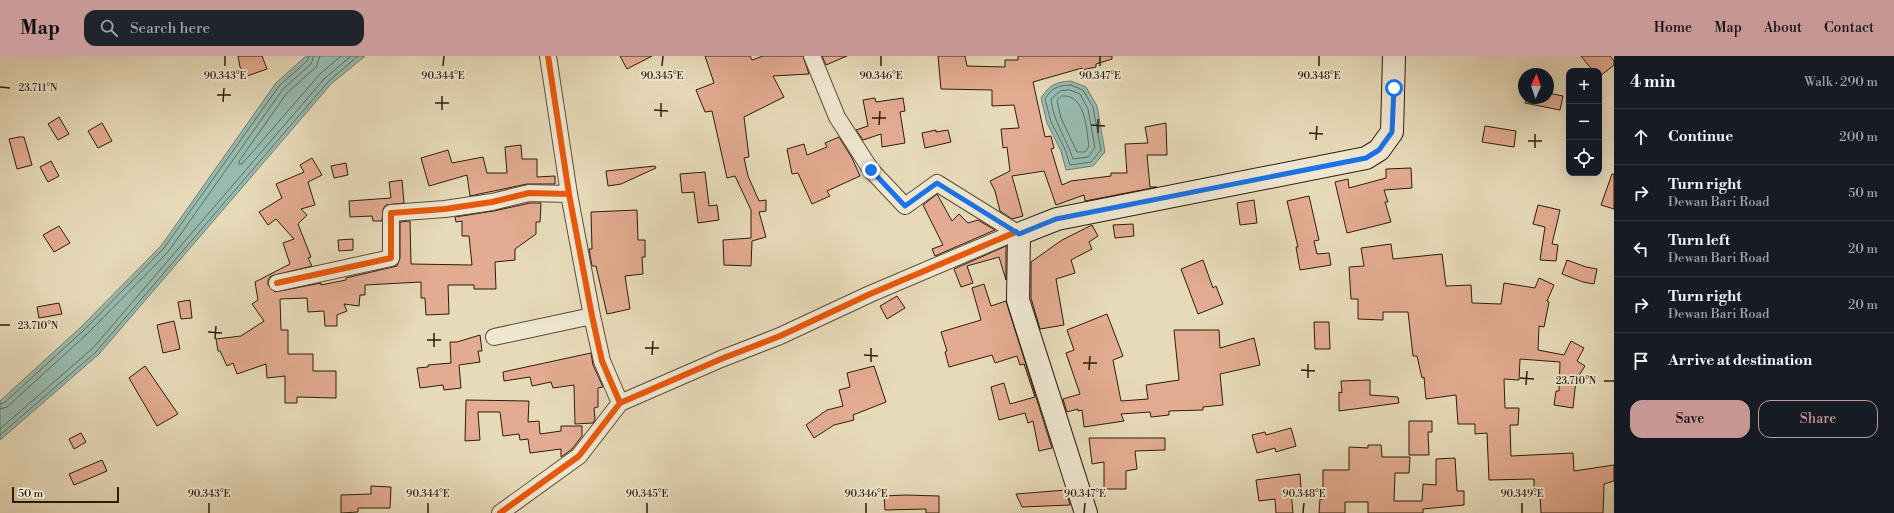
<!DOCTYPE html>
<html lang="en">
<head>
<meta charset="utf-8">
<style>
	:root { --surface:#171b24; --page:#20242c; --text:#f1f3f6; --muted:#9ea1a6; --line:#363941; --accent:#c59692 }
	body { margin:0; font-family:"Libre Bodoni",serif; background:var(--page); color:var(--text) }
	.controls { position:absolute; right:12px; top:12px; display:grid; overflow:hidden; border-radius:8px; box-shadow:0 4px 16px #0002 }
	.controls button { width:36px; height:36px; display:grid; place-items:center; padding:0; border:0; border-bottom:1px solid var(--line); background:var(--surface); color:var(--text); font:20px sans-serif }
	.compass { position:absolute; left:1518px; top:12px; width:36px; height:36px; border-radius:50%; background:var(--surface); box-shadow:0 4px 16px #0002; rotate:2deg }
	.scale { position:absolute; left:12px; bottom:10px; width:107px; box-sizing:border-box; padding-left:4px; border:2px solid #2d1d0b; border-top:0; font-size:11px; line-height:14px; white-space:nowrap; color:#2d1d0b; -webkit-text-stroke:3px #efe7d2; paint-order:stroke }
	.stop { position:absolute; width:12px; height:12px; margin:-9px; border:3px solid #1a73e8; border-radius:50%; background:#fff }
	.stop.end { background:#1a73e8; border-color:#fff; box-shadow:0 1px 4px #0008 }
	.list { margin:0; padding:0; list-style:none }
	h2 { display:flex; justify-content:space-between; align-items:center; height:52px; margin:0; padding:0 16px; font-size:17px }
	h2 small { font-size:13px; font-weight:400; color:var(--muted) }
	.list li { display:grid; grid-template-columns:26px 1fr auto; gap:12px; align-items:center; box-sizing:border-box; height:56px; padding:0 16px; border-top:1px solid var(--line) }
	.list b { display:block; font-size:15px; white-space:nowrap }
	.list p { margin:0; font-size:13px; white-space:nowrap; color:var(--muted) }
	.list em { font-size:13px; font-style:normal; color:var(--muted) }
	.actions { display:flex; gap:8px; padding:12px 16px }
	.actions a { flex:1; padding:9px 0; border:1px solid var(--accent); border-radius:12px; text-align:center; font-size:14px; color:var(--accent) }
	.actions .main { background:var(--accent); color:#111 }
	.icon { flex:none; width:22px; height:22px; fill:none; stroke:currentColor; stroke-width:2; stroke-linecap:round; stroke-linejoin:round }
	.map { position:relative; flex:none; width:1614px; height:457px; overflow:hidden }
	header { display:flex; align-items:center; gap:24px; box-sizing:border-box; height:56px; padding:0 20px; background:var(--accent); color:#111 }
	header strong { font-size:19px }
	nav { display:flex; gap:22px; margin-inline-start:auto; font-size:14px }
	.search { width:280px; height:36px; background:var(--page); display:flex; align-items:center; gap:10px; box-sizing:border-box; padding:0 14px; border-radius:12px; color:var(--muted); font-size:15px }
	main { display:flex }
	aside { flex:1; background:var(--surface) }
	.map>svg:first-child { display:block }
	.water { fill:#97bbb0; stroke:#6d7c6e }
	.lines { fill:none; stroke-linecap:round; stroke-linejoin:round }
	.shore { stroke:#626c5e; stroke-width:1 }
	.building { fill:#e3ab91; stroke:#2d1d0b }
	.street-casing { stroke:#5c4c36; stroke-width:18 }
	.secondary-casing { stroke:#2d1d0b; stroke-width:24 }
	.street { stroke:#efe7d2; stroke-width:16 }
	.secondary { stroke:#efe7d2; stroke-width:22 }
	.cycleway-casing { stroke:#efe7d2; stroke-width:8 }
	.cycleway { stroke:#e8590c; stroke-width:6 }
	.route { stroke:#1a73e8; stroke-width:5 }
	.ticks { fill:none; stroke:#2d1d0b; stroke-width:1.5 }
	.ticks-label { font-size:10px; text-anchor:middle; fill:#2d1d0b; stroke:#efe7d2; stroke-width:4; stroke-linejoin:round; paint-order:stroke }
</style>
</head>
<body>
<header>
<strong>Map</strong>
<div class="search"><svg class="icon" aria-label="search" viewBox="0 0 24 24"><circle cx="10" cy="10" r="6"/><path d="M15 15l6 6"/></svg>Search here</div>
<nav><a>Home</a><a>Map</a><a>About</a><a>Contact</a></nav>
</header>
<main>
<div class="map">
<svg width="1614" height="457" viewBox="0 0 1614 457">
	<rect width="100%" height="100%" fill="#e7dab9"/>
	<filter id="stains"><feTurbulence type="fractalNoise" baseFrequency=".005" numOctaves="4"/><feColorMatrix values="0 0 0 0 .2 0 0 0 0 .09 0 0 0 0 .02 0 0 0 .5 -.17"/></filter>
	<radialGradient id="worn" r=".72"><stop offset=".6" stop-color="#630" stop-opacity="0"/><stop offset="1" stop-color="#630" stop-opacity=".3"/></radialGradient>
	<path class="water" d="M306,0h59l-34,28 -232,270 -99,86v-39l81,-74 80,-81 115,-163z
		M1071,25l15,6 11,19 8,46 -12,14 -27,4 -5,-19 -14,-28 -6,-25c8,-13 15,-16 30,-17z"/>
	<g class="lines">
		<path class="shore" d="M320,0l-4,11 -29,26 -48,68v3h3l78,-90 21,-18
			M1071,29l12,5 10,17 8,43 -10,12 -21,3 -5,-16 -14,-27 -6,-23c6,-11 14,-14 26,-14z
			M1070,34l10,4 8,15 7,39 -7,9 -15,2c-7,-21 -20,-38 -22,-60l9,-8z
			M1062,40c24,-2 24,33 27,50l-4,6h-8l-16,-34 -4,-17z
			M0,348l4,-1 80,-73 80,-82 115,-162 28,-25 2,-5
			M0,353l7,-2 81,-74 80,-81 115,-163 28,-25 3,-8
			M0,373l93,-81 231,-269 27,-23
			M0,379l96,-83 232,-270 30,-26"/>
	</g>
	<path class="building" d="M238,0h24l5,13 -20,7 -7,-9z
		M620,0h32l-25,13z
		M705,0h45l2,4 11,-4h40l6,18 -36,2 11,21 -40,20 5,40 -5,1 4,18 11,25 7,-1v11l-7,1 7,25 -14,4 -1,25 -27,-1 -1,-25 28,-2v-28l-16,-34 -8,2 -15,-67 -7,1 -9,-22 18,-7z
		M822,0h25l-21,9z
		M938,0h27l2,10 38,1v-7h13v-4h94v3l-16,5v3l-14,3v-2l-49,14 12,55 6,-1 3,12 -3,1 11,36 9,-4 40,-5v-3h16l-2,-29 23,-1 -3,-16 21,-4 1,32h-20l3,32h7l-72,14 -1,-6 -28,10 -12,-34 -32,5 11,40 -11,3 -12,-8 -5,-20 -5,-10 20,-10 -3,-24 -4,1 -2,-19 18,-1 -5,-23 -22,1v-16l-51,-1z
		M1581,0h29l4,5v4l-15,12v-6h-6z
		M1548,37l15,3 -3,14 -35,-7 1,-5h22z
		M875,42l1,4 27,-4 2,13 -5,1 5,31 -23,4 -1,-13 -18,6 -7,-10 12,-4 -5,-26z
		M59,61l10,17 -11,6 -10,-16z
		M102,67l10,18 -14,7 -10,-17z
		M1485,70l31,5 -2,16 -32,-5z
		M936,74v2l12,-2 3,12 -26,6 -3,-15z
		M19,81h5l8,28 -15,4 -8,-30z
		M839,81l13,21 8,18 -33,15 3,5 -18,8 -14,-31 -6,1 -5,-25 17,-5 3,11 20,-8 -2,-4z
		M521,89l1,14h15v18l18,-1v8h-28l-57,12 -3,-21 -38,11 -8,-28 27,-8 4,13 31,-6 4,16h20l-2,-26z
		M312,102l10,17 -14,7 7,23 -14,4 6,6 -9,9 13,33 -3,1 4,8 -41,10 -3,4v5l7,7 46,-9v2l25,-5v-2l51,-12 3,-8v-36l10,-1 1,43 61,1 -3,-29h-7v-15l-6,1 -1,-5 39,-6 36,-8h11l-1,19h-4v12l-21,15v11l-20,2 1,27h-22v-4h-26l1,29 -23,1 -1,-17h-4v-16l-56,3v10h-5l-1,11 -15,-2 3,7 -10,4v11h-12l-1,-15 -16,1 -1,-14 -27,1 1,31h7v24h25v17h23v27l-39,-1v6h-12v-27l-18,2 -1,-14 -29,10 -4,-11 -6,3 -7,-15h-2l-2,-12 25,-3 23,-15 -12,-17 6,-4 -3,-18 35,-18 -7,-21 11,-4 -18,-20 -8,6 -9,-13 23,-14 -6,-14 28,-12 -4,-7z
		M51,105l8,15 -11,6 -8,-15z
		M346,107l2,12 -14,3 -3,-12z
		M655,110l1,2 -35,16 -13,2 -2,-15z
		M1411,112l1,20 -28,2 4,12h-3l6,20 -44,11 -12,-51 13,-3 1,9 37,-10v-9z
		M705,116l4,34 8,-1 2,15 -21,3 -4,-31 -12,1 -2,-19z
		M1612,118h2v35l-13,-4z
		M402,124l2,23 -18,2 -3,4 -1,12h-9l-1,-5 -22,1 -1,-16 42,-3 -2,-16z
		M937,138l15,27 7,-7 9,9 10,-3 17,10 -60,26 -3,-7 11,-4 -20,-40z
		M1309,140l10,44 -5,1 3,13 12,-1 2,12 -31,5 -4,-23h2l-11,-46z
		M1254,144l3,23 -17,2 -3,-22z
		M1538,149l22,5 -8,34 6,1 -2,16 -16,-1 5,-33 -12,-3z
		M637,154l1,30h7v17h-3l1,17 -18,2 5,33 -23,5 -11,-48h-4l-3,-17h3l-1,-37z
		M1133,168l1,12 -19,2 -2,-13z
		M1092,169l6,11 -9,6 3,7 -21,11 4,13 -19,6 8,46 -24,4 -9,-31v-36l31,-22z
		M59,170l11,17 -16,9 -11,-17z
		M353,183v11l-14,1 -1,-11z
		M1391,188l2,15 49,-5 4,32 25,-1 1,18 29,1 3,-21 31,5 4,-10 15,7 -7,16 2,1 -5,25 -5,-1 -1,24 26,5 7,-14 13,7 -7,13 8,5 -9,14 -3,28 -19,-3 2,-14h3l1,-29 -40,-3 -1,21 -15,-1 1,29h14l-1,17h-8l1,31 62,-3 1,18 40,-6v16l-10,3 -1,29h-62l-1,-18 -6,-1v-15l-45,1 -2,-47 -12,1v-10h-17l-2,-29 -30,4 -2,-22 -2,1 -5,-22h-4l-5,-44h-25v8l-25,-1v-20h-7l-2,-32 15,-1 -3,-18z
		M1006,190v34l-7,-23 -32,9 6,17 -12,4 -7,-18z
		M1203,204l10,28 3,-2 7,18 -25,10 -17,-45z
		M1567,204l19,7 11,2 -3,15 -11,-2 -21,-8z
		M984,228l7,22 15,-5 46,147 -13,3 -6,-30 -5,2 -3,-10 -26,7 -8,-33 13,-4 6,21 25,-7 -11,-33 -4,1 -3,-9 -22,7 -3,-8 -43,12 -4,-15 2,-1 -6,-19 40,-12 -9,-32z
		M897,240l8,12 -18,11 -7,-13z
		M190,244l2,18 -11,1 -3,-17z
		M59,247l3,11 -23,4 -2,-11z
		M1107,258l16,42 -10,4 8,41 27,-2 -2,-14 33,-5 -5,-50h45l1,18 34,-10 6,27 -40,9 3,31 -20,2v3l-34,1v4l-18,2 -1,-5 -29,2 3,7 -40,6 -2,-17 -4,1v-2l-11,3 -4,-13 17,-5 -14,-41 8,-3 -7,-20z
		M174,265l6,28 -17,4 -6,-28z
		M1314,266h15l1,27h-15z
		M480,279l2,16h-4l2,11 -21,3 2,23 -17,2 -1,-5 -23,3 -3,-20 11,-1v-2l23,-2 -1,-21h7z
		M591,297l2,12 10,22 -5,1v19l-4,1 1,11 -2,4 -18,1 -1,-39 -21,3 -2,-6 -19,4 -2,-9 -26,4 -1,-9z
		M145,310l33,48 -21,12 -28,-48z
		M874,310l12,36 -33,13 1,5 -20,5 -20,13 -8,-13 21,-15 16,-4 -4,-16 11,-3 -3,-14z
		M1370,324v15l28,2 1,6 -60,8v-19l3,1 -1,-12z
		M466,344l63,1 -1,21 11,-1 1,13 21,-3v-5h21v10l-10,13 -11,8v-8l-31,4 -2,-14 -8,1 -1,-6 -16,2 -3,-24h-22l2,28 -15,1z
		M1409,365h23v11h-4l1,23h-20z
		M1291,372l5,18 -20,6 -1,-4 -18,5 -5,-18 13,-3 1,3z
		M81,377l5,9 -12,7 -5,-10z
		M1089,382h76v12l-30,1 2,18 -11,2v18h-22v-27l-12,2z
		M1368,389h13l1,12h28l-1,16h-14l-1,28h28l1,-17 13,1v-26l19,-1 2,33h7v14l-41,4v4h-55v-11h-23v11h-26l1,-14h3v-29h26v-23l19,1z
		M102,404l5,11 -33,14 -5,-11z
		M1300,418l1,16 -10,1 2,22h-17l-1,-14 -16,2 -3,-21z
		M371,430l20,1 -1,21h-32v4l-17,1v-18l30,-1z
		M1066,434l4,15 -48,2 -6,-13z
		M905,439l34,1v17h-13v-4l-41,1 -1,-14z"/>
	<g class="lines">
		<defs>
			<path id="street" d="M548,0l21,138 23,122 10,45 18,42
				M812,0l25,61 34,53 34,36 32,-23 82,51
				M277,227l114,-25v-45l54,-4 47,-7 37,-9 40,1
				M494,281l98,-21
				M500,457l79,-57 41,-53 101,-44 59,-23 90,-42 146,-62"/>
			<path id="secondary" d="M1086,457l-68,-213 1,-66 38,-15 309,-61 13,-8 13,-18 2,-76"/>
		</defs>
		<use href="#street" class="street-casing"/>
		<use href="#secondary" class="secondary-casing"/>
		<use href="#street" class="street"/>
		<use href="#secondary" class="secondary"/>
		<defs>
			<path id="cycleway" d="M548,0l21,138 23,122 10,45 18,42
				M277,227l114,-25v-45l54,-4 47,-7 37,-9 40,1
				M500,457l79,-57 41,-53 101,-44 59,-23 90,-42 146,-62"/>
		</defs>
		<use href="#cycleway" class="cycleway-casing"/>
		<use href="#cycleway" class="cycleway"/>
	</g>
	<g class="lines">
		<path class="route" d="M871,114l34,36 32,-23 82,51 37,-15 310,-61 13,-8 13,-18 2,-44"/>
	</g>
	<path class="ticks" d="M225,10v-10M443,10l1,-10M662,10l1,-10M881,10v-10M1100,10v-10M1319,10v-10M0,31l10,1M217,39h14M223,46l1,-14M435,47h14M442,54v-14M654,54l14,1M661,61v-14M872,62h14M879,69l1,-14M1091,69l14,1M1098,77v-14M1309,77l14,1M1316,84l1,-14M1528,85h14M1535,92v-14M0,269h10M208,276l14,1M215,283l1,-13M427,284h14M434,291v-14M645,292h14M652,299l1,-14M864,299l14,1M871,306v-14M1083,307h14M1089,314l1,-14M1301,314l14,1M1308,322v-14M1520,322l14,1M1604,325h10M1526,329l1,-14M209,457v-10M428,457v-10M647,457v-10M866,457v-10M1084,457l1,-10M1303,457l1,-10M1522,457v-10"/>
	<g class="ticks-label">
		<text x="225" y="23">90.343°E</text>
		<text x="443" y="23">90.344°E</text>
		<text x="662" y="23">90.345°E</text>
		<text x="881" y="23">90.346°E</text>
		<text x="1100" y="23">90.347°E</text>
		<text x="1319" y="23">90.348°E</text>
		<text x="38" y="35">23.711°N</text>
		<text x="38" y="273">23.710°N</text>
		<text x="1576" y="328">23.710°N</text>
		<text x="209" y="441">90.343°E</text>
		<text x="428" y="441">90.344°E</text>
		<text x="647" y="441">90.345°E</text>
		<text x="866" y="441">90.346°E</text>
		<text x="1085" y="441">90.347°E</text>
		<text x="1304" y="441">90.348°E</text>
		<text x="1522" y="441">90.349°E</text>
	</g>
	<rect width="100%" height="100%" filter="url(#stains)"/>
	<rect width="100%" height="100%" fill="url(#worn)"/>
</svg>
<div class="controls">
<button>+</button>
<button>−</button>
<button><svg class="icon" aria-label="locate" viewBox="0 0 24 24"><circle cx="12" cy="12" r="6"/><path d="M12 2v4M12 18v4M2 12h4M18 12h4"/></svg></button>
</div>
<svg class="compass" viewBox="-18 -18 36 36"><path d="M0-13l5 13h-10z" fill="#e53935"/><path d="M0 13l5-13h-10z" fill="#9ea1a6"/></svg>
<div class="scale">50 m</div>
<div class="stop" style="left:1394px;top:32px"></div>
<div class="stop end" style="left:871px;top:114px"></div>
</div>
<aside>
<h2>4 min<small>Walk · 290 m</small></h2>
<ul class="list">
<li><svg class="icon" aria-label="ahead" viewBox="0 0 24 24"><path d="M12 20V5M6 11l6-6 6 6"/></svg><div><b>Continue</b></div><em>200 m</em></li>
<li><svg class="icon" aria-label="right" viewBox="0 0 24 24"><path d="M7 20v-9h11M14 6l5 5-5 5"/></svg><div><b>Turn right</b><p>Dewan Bari Road</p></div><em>50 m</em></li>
<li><svg class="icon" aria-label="left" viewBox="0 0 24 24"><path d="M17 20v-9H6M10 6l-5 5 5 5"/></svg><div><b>Turn left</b><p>Dewan Bari Road</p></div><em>20 m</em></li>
<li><svg class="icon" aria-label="right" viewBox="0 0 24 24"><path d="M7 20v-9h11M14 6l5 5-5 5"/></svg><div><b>Turn right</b><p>Dewan Bari Road</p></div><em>20 m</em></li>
<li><svg class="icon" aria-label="arrive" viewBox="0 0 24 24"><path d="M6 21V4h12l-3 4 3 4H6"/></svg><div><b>Arrive at destination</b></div></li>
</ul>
<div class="actions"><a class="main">Save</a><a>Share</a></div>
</aside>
</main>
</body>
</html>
